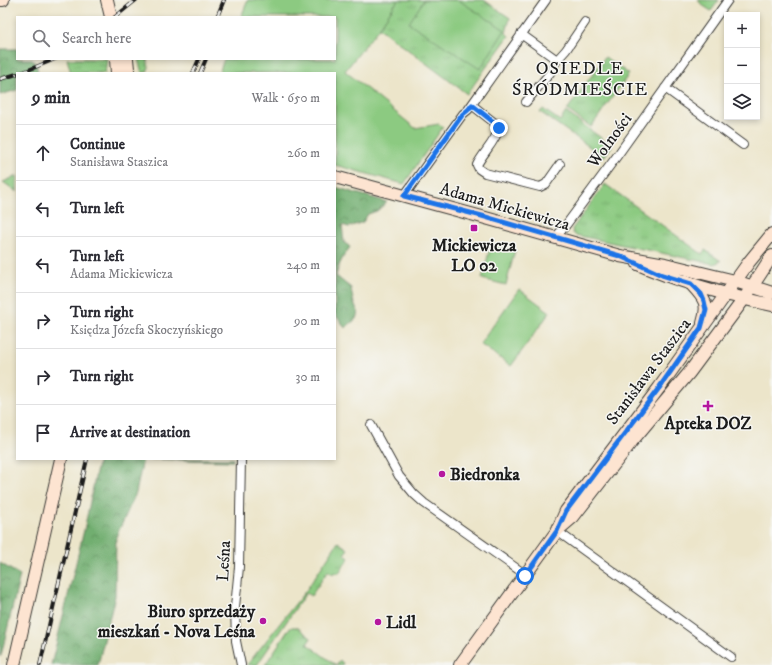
<!DOCTYPE html>
<html lang="en">
<head>
<meta charset="utf-8">
<style>
	:root { --surface:#fff; --page:#f7f7f7; --text:#2b2b33; --muted:#7c7c81; --line:#e1e1e2 }
	body { margin:0; font-family:"IM FELL DW Pica",serif; background:var(--page); color:var(--text) }
	.controls { position:absolute; right:12px; top:12px; display:grid; overflow:hidden; border-radius:0px; box-shadow:0 2px 6px #0003 }
	.controls button { width:36px; height:36px; display:grid; place-items:center; padding:0; border:0; border-bottom:1px solid var(--line); background:var(--surface); color:var(--text); font:20px sans-serif }
	.stop { position:absolute; width:12px; height:12px; margin:-9px; border:3px solid #1a73e8; border-radius:50%; background:#fff }
	.stop.end { background:#1a73e8; border-color:#fff; box-shadow:0 1px 4px #0008 }
	.list { margin:0; padding:0; list-style:none }
	h2 { display:flex; justify-content:space-between; align-items:center; height:52px; margin:0; padding:0 16px; font-size:17px }
	h2 small { font-size:13px; font-weight:400; color:var(--muted) }
	.list li { display:grid; grid-template-columns:26px 1fr auto; gap:12px; align-items:center; box-sizing:border-box; height:56px; padding:0 16px; border-top:1px solid var(--line) }
	.list b { display:block; font-size:15px; white-space:nowrap }
	.list p { margin:0; font-size:13px; white-space:nowrap; color:var(--muted) }
	.list em { font-size:13px; font-style:normal; color:var(--muted) }
	.icon { flex:none; width:22px; height:22px; fill:none; stroke:currentColor; stroke-width:2; stroke-linecap:round; stroke-linejoin:round }
	.map { position:relative; flex:none; width:772px; height:665px; overflow:hidden }
	.search { position:absolute; background:var(--surface); box-shadow:0 2px 6px #0003; left:16px; top:16px; width:320px; height:44px; display:flex; align-items:center; gap:10px; box-sizing:border-box; padding:0 14px; border-radius:0px; color:var(--muted); font-size:15px }
	.panel { position:absolute; background:var(--surface); box-shadow:0 2px 6px #0003; left:16px; top:72px; width:320px; height:388px; border-radius:0px }
	.map>svg:first-child { display:block }
	.grass { fill:url(#grass-tufts); stroke:#54734e }
	.forest { fill:url(#forest-crowns); stroke:#466546 }
	.green { fill:#8cca81; stroke:#54734e }
	.lines { fill:none; stroke-linecap:round; stroke-linejoin:round }
	.street-casing { stroke:#3b3a36; stroke-width:10 }
	.secondary-casing { stroke:#3b3a36; stroke-width:14 }
	.street { stroke:#fff; stroke-width:8 }
	.secondary { stroke:#fde4d1; stroke-width:12 }
	.rail-casing { stroke:#1c1c1c; stroke-width:4 }
	.rail { stroke:#f6f6f2; stroke-width:2.5; stroke-dasharray:8; stroke-linecap:butt }
	.route { stroke:#1a73e8; stroke-width:5 }
	.poi-dot { fill:#b5179e; stroke:#f6f6f2; stroke-width:1.5 }
	.labels { text-anchor:middle; stroke-width:3; stroke-linejoin:round; paint-order:stroke }
	.street-label { font-size:17px; fill:#1c1c1c; stroke:#f6f6f2 }
	.poi-label { font-size:17px; font-weight:bold; fill:#1c1c1c; stroke:#f6f6f2 }
	.neighbourhood-label { font-size:18px; letter-spacing:1px; fill:#1c1c1c; stroke:#f6f6f2 }
</style>
</head>
<body>
<div class="map">
<svg width="772" height="665" viewBox="0 0 772 665">
	<defs>
		<pattern id="grass-tufts" width="24" height="20" patternUnits="userSpaceOnUse"><rect width="24" height="20" fill="#8cca81"/><path d="M3 7l-1-3M5 7V3M7 7l1-3M15 17l-1-3M17 17v-4M19 17l1-3" fill="none" stroke="#78ad6f"/></pattern>
		<pattern id="forest-crowns" width="20" height="18" patternUnits="userSpaceOnUse"><rect width="20" height="18" fill="#71ae6f"/><path d="M2 6a3 3 0 1 1 6 0M12 15a3 3 0 1 1 6 0" fill="none" stroke="#5c8d5a"/></pattern>
	</defs>
	<rect width="100%" height="100%" fill="#f6f6f2"/>
	<filter id="ink" filterUnits="userSpaceOnUse"><feTurbulence type="fractalNoise" baseFrequency=".025" numOctaves="2"/><feDisplacementMap in="SourceGraphic" scale="8" xChannelSelector="R" yChannelSelector="G"/><feConvolveMatrix kernelMatrix="1 2 1 2 8 2 1 2 1" color-interpolation-filters="sRGB"/></filter>
	<filter id="wash" filterUnits="userSpaceOnUse"><feTurbulence type="fractalNoise" baseFrequency=".012" numOctaves="4" result="noise"/><feDisplacementMap in="SourceGraphic" scale="16" xChannelSelector="R" yChannelSelector="G"/><feGaussianBlur stdDeviation="0.9" result="paint"/><feColorMatrix in="noise" values="0 0 0 0 0 0 0 0 0 0 0 0 0 0 0 0 0 1.4 0 .05"/><feComposite in="paint" operator="in"/></filter>
	<g filter="url(#wash)">
		<rect width="100%" height="100%" fill="#ece5ca"/>
		<path class="grass" d="M398,0h86l26,18 -4,15 3,3 -42,58 -88,-66z
			M698,0h21l-8,11 -9,-6z
			M605,57l24,17 -38,53 -24,-17z
			M67,59h40l-2,14h-34z
			M138,59h9l2,8 -2,5 -5,1z
			M543,109l17,12 6,-9 46,34 -8,11 -64,-45z
			M17,176v16l-14,-10z
			M605,184l97,70 3,-4 16,11 -7,3 -139,-29 -2,-2 -1,-4z
			M338,542l10,7 -4,5 5,4 -11,16 -3,-2 -2,2 -5,-3 -17,25 -5,-3 -49,72h-10l60,-76z
			M292,627h5l14,11 -4,6 29,21 4,-5 2,2 1,2 -1,1h-77l24,-36z"/>
		<path class="forest" d="M0,49h17v10h14c4,3 8,9 6,14h-20v17l-17,5z
			M335,187l52,15 -10,9 -9,3 -5,8 -14,5 -7,-2 2,17 6,5c-7,10 -12,18 -14,29l15,12 2,12 5,12 -2,7 -11,9 -10,-14z
			M99,459h134v2l-90,-2 -7,34 -20,44 -1,59 -17,69h-47l33,-135z
			M0,563l20,12 -19,81h-1z"/>
		<path class="green" d="M248,0h150l-19,28 -34,43 70,57 24,-4 4,3 -39,57 -69,-19v-92h-116l5,-14h111v-42h-94z
			M424,0h34l47,30 -25,39 -71,-46z
			M491,244l24,6 -9,35 -24,-6z
			M519,289l31,23 -39,54 -31,-22z"/>
	</g>
	<g filter="url(#ink)">
		<g class="lines">
			<defs>
				<path id="street" d="M521,34l36,26 9,-10 19,-28
					M665,88l78,57
					M526,102l9,-11 15,-18 7,-13
					M472,105l24,19 3,4c-3,13 -16,25 -22,37l2,4 6,4 55,14 6,-3 14,-20
					M404,196l59,-82 5,-4 78,-110
					M555,238l11,-13 51,-69 111,-156
					M371,425l28,51 15,18 10,9 102,72
					M557,531l174,126
					M241,665l-5,-24 -1,-34 4,-40 2,-108"/>
				<path id="secondary" d="M0,0h3
					M107,0l4,17
					M116,59l1,14
					M127,59l1,10 -1,4
					M335,177l147,40 138,39 45,8 70,17 37,12
					M638,264c43,19 88,31 134,41
					M692,285c13,14 17,19 11,38
					M559,529l14,-12 59,-76 57,-68 55,-74 28,-43
					M14,665l47,-206
					M460,665l97,-134 9,-20 93,-123 90,-126 23,-28"/>
			</defs>
			<use href="#street" class="street-casing"/>
			<use href="#secondary" class="secondary-casing"/>
			<use href="#street" class="street"/>
			<use href="#secondary" class="secondary"/>
			<defs>
				<path id="rail" d="M115,17l21,-17
					M217,17l7,-17
					M21,73l34,-14
					M193,73l6,-14
					M200,73l6,-14
					M0,79l17,-5
					M40,665l47,-206"/>
			</defs>
			<use href="#rail" class="rail-casing"/>
			<use href="#rail" class="rail"/>
		</g>
	</g>
	<g class="lines" filter="url(#ink)">
		<path class="route" d="M499,128l-3,-4 -24,-19 -4,5 -5,4 -59,82 78,20 138,40 42,19 29,9 10,10 3,7 2,9 -5,18 -42,60 -93,123 -9,20 -32,45"/>
	</g>
	<g class="poi-dot">
		<rect x="470" y="224" width="8" height="8" rx="2"/>
		<path d="M706 400h4v4h4v4h-4v4h-4v-4h-4v-4h4z"/>
		<circle cx="442" cy="474" r="4"/>
		<circle cx="263" cy="621" r="4"/>
		<circle cx="378" cy="622" r="4"/>
	</g>
	<g class="labels">
		<g class="street-label">
			<text transform="translate(609 140) rotate(-54)" y="6">Wolności</text>
			<text transform="translate(505 206) rotate(16)" y="6">Adama Mickiewicza</text>
			<text transform="translate(648 371) rotate(-53)" y="6">Stanisława Staszica</text>
			<text transform="translate(223 561) rotate(-87)" y="6">Leśna</text>
		</g>
		<g class="poi-label">
			<text x="474" y="251">Mickiewicza<tspan x="474" dy="20">LO 02</tspan></text>
			<text x="708" y="429">Apteka DOZ</text>
			<text x="450" y="480" text-anchor="start">Biedronka</text>
			<text x="255" y="617" text-anchor="end">Biuro sprzedaży<tspan x="255" dy="20">mieszkań - Nova Leśna</tspan></text>
			<text x="386" y="628" text-anchor="start">Lidl</text>
		</g>
		<g class="neighbourhood-label">
			<text x="580" y="74">OSIEDLE<tspan x="580" dy="21">ŚRÓDMIEŚCIE</tspan></text>
		</g>
	</g>
</svg>
<div class="controls">
<button>+</button>
<button>−</button>
<button><svg class="icon" aria-label="layers" viewBox="0 0 24 24"><path d="M12 4l9 5-9 5-9-5zM3 14l9 5 9-5"/></svg></button>
</div>
<div class="stop" style="left:525px;top:576px"></div>
<div class="stop end" style="left:499px;top:128px"></div>
<div class="search"><svg class="icon" aria-label="search" viewBox="0 0 24 24"><circle cx="10" cy="10" r="6"/><path d="M15 15l6 6"/></svg>Search here</div>
<section class="panel">
<h2>9 min<small>Walk · 650 m</small></h2>
<ul class="list">
<li><svg class="icon" aria-label="ahead" viewBox="0 0 24 24"><path d="M12 20V5M6 11l6-6 6 6"/></svg><div><b>Continue</b><p>Stanisława Staszica</p></div><em>260 m</em></li>
<li><svg class="icon" aria-label="left" viewBox="0 0 24 24"><path d="M17 20v-9H6M10 6l-5 5 5 5"/></svg><div><b>Turn left</b></div><em>30 m</em></li>
<li><svg class="icon" aria-label="left" viewBox="0 0 24 24"><path d="M17 20v-9H6M10 6l-5 5 5 5"/></svg><div><b>Turn left</b><p>Adama Mickiewicza</p></div><em>240 m</em></li>
<li><svg class="icon" aria-label="right" viewBox="0 0 24 24"><path d="M7 20v-9h11M14 6l5 5-5 5"/></svg><div><b>Turn right</b><p>Księdza Józefa Skoczyńskiego</p></div><em>90 m</em></li>
<li><svg class="icon" aria-label="right" viewBox="0 0 24 24"><path d="M7 20v-9h11M14 6l5 5-5 5"/></svg><div><b>Turn right</b></div><em>30 m</em></li>
<li><svg class="icon" aria-label="arrive" viewBox="0 0 24 24"><path d="M6 21V4h12l-3 4 3 4H6"/></svg><div><b>Arrive at destination</b></div></li>
</ul>
</section>
</div>
</body>
</html>
